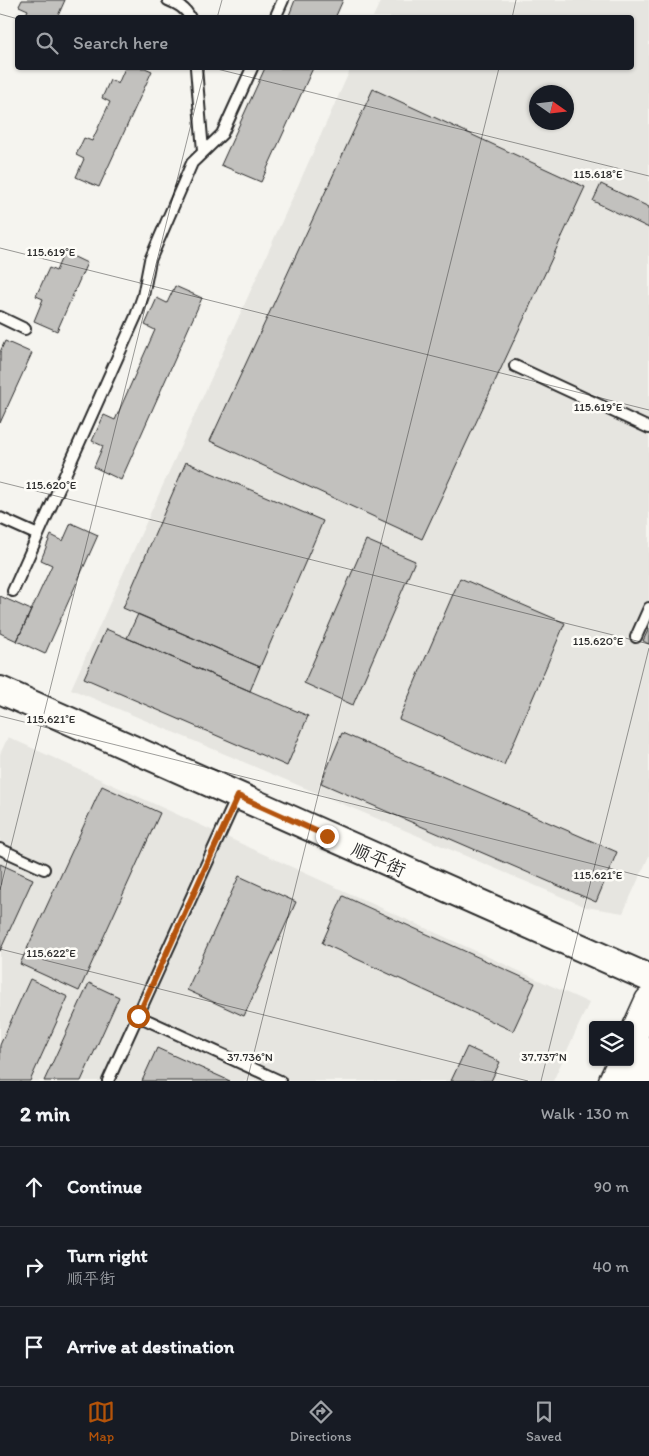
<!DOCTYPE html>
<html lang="en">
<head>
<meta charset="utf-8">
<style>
	:root { --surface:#171b24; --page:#20242c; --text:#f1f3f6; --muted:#9ea1a6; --line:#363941; --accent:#b45309 }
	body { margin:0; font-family:Itim,"LXGW WenKai TC",sans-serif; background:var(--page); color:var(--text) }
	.controls { position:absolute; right:15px; bottom:15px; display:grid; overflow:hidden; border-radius:5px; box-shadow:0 1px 4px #0004 }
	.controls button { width:45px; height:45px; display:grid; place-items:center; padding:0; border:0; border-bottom:1px solid var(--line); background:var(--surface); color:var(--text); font:25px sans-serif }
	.compass { position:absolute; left:529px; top:85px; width:45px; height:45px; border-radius:50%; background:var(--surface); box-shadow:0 1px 4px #0004; rotate:104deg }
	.stop { position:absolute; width:15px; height:15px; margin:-11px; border:4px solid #b45309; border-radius:50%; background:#fff }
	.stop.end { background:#b45309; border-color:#fff; box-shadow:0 1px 5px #0008 }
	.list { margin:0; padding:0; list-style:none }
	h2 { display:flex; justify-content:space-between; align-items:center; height:65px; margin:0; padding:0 20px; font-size:21px }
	h2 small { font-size:16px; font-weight:400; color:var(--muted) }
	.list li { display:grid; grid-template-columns:32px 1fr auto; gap:15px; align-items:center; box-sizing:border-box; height:80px; padding:0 20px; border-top:1px solid var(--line) }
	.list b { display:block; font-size:19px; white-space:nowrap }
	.list p { margin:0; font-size:16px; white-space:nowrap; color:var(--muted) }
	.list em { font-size:16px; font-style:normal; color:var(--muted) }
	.icon { flex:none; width:28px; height:28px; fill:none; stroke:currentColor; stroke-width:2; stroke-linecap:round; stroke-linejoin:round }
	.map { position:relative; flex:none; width:649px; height:1081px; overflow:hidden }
	.search { position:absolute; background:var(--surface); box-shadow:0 1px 4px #0004; left:15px; right:15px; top:15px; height:55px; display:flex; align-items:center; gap:12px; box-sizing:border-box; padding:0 18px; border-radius:5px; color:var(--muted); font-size:19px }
	.sheet { height:305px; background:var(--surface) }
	nav { display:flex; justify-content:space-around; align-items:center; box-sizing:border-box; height:70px; border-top:1px solid var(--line); background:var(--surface); font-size:14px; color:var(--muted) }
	nav a { display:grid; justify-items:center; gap:2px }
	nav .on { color:var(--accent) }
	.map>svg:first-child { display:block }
	.built { fill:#e6e5e0; fill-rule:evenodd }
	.building { fill:#c2c1be; stroke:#2b2b2b }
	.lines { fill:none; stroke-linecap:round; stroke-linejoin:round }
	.service-casing { stroke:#2b2b2b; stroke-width:14 }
	.tertiary-casing { stroke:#2b2b2b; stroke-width:30 }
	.secondary-casing { stroke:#2b2b2b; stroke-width:31 }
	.service { stroke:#fdfcf7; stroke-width:10 }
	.tertiary { stroke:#fdfcf7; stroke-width:26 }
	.secondary { stroke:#fdfcf7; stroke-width:28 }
	.route { stroke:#b45309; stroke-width:6 }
	.ticks { fill:none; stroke:#2b2b2b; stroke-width:1; stroke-opacity:0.45 }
	.labels { text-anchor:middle; stroke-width:5; stroke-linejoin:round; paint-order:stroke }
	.street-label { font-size:19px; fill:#2b2b2b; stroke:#fdfcf7 }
	.ticks-label { font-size:12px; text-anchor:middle; fill:#2b2b2b; stroke:#fdfcf7; stroke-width:5; stroke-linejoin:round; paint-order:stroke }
</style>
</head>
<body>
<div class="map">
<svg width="649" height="1081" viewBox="0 0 649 1081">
	<rect width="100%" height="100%" fill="#f5f4ef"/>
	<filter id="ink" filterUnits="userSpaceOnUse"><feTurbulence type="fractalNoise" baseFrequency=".02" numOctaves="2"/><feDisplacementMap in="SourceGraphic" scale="10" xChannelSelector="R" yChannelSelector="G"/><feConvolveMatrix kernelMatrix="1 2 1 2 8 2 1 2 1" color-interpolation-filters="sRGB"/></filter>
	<g filter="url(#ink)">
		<path class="built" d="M381,0h268v856l-26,57 -37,-6 -515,-218 280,-621h281v-50l-259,-1zM536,92h30v30h-30z
			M8,737l581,266 -36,78h-553v-327z"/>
		<path class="building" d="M22,0h43l-8,18h-33l4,-8 -9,-4z
			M295,0h48l-8,18h-47z
			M125,68h20l7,3 -53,116 -23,-10 8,-18 -8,-4 8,-17 8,3 18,-39 -8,-4 8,-18 8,4z
			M265,68h48l-52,114 -40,-17z
			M373,89l212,98 -163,352 -212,-98z
			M601,184l48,23v21l-56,-27z
			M64,252l23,11 -30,68 -23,-10 9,-22 -7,-3 13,-28 7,3z
			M175,286l27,12 -81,182 -27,-13 9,-21 -11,-5 12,-26 11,5 40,-90 -10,-5 12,-27 10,5z
			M5,341l27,12 -32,70v-71z
			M186,462l137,59 -63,146 -137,-59z
			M71,523l27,12 -53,119 -28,-13 35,-76 -11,-5 10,-25 12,6z
			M366,540l49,21 -62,144 -49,-22z
			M460,578l105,45 -61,142 -105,-46z
			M0,596l31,14 -14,31 -17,-8z
			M138,614l122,53 -10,24 -123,-53z
			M649,628v16l-6,-3z
			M106,629l202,87 -21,50 -203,-88z
			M342,733l275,119 -21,50 -275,-119z
			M102,786l58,27 -81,178 -59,-27z
			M0,864l33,15 -33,72z
			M239,876l57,26 -52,114 -57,-26z
			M343,896l192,87 -22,48 -191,-88z
			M30,979l38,18 -38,84h-30v-36z
			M89,983l30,14 -38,84h-37z
			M467,1047l33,15 -9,19h-40z
			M157,1048l73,33h-88z"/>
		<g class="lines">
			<defs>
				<path id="service" d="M168,0c9,4 18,8 22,18
					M275,18l8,-18
					M196,68l7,83
					M0,317l25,12
					M515,366l134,62
					M0,518l38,17
					M13,591l123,-275 7,-20 7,-36 42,-97 30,-29 30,-66
					M636,637l13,-29
					M0,849l44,20
					M138,1016l142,65
					M108,1081l129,-284"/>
				<path id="tertiary" d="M0,690l649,288"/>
				<path id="secondary" d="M630,1043l19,-42
					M613,1081l9,-19
					M636,1081l13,-30"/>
			</defs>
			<use href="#service" class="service-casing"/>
			<use href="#tertiary" class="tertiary-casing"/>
			<use href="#secondary" class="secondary-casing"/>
			<use href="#service" class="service"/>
			<use href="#tertiary" class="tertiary"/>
			<use href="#secondary" class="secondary"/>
		</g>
	</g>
	<g class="lines" filter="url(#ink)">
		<path class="route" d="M138,1016l100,-220 89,40"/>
	</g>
	<path class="ticks" d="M0,14l18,5M217,18l5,-18M512,18l4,-18M213,68l436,108M0,248l649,162M0,482l649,162M0,716l649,162M0,890l205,-822M0,949l528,132M247,1081l252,-1013M541,1081l108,-433"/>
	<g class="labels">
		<g class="street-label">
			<text transform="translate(379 859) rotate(24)" y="7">顺平街</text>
		</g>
	</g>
	<g class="ticks-label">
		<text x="598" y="178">115.618°E</text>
		<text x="51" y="256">115.619°E</text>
		<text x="598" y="411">115.619°E</text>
		<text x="51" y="489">115.620°E</text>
		<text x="598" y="645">115.620°E</text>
		<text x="51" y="723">115.621°E</text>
		<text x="598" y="879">115.621°E</text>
		<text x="51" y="957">115.622°E</text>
		<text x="250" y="1061">37.736°N</text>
		<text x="544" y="1061">37.737°N</text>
	</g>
</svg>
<div class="controls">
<button><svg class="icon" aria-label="layers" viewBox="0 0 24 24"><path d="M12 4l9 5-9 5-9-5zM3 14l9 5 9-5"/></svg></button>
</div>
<svg class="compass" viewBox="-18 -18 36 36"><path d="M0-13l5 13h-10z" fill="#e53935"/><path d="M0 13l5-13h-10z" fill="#9ea1a6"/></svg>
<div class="stop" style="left:138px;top:1016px"></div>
<div class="stop end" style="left:327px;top:836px"></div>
<div class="search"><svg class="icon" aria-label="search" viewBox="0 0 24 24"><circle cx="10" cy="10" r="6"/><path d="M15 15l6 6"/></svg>Search here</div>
</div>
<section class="sheet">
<h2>2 min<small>Walk · 130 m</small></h2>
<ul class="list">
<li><svg class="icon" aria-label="ahead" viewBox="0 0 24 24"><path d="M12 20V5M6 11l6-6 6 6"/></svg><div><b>Continue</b></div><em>90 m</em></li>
<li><svg class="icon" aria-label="right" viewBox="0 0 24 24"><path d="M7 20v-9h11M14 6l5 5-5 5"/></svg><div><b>Turn right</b><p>顺平街</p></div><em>40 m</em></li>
<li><svg class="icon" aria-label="arrive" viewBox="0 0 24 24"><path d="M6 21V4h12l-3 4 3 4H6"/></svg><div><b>Arrive at destination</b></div></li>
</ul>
</section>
<nav>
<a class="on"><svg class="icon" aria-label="map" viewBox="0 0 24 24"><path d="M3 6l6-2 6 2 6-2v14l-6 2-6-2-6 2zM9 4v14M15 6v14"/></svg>Map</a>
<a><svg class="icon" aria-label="directions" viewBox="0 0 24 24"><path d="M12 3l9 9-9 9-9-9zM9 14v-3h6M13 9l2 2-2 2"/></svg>Directions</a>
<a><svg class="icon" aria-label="saved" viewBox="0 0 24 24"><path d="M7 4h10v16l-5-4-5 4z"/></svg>Saved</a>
</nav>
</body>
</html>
